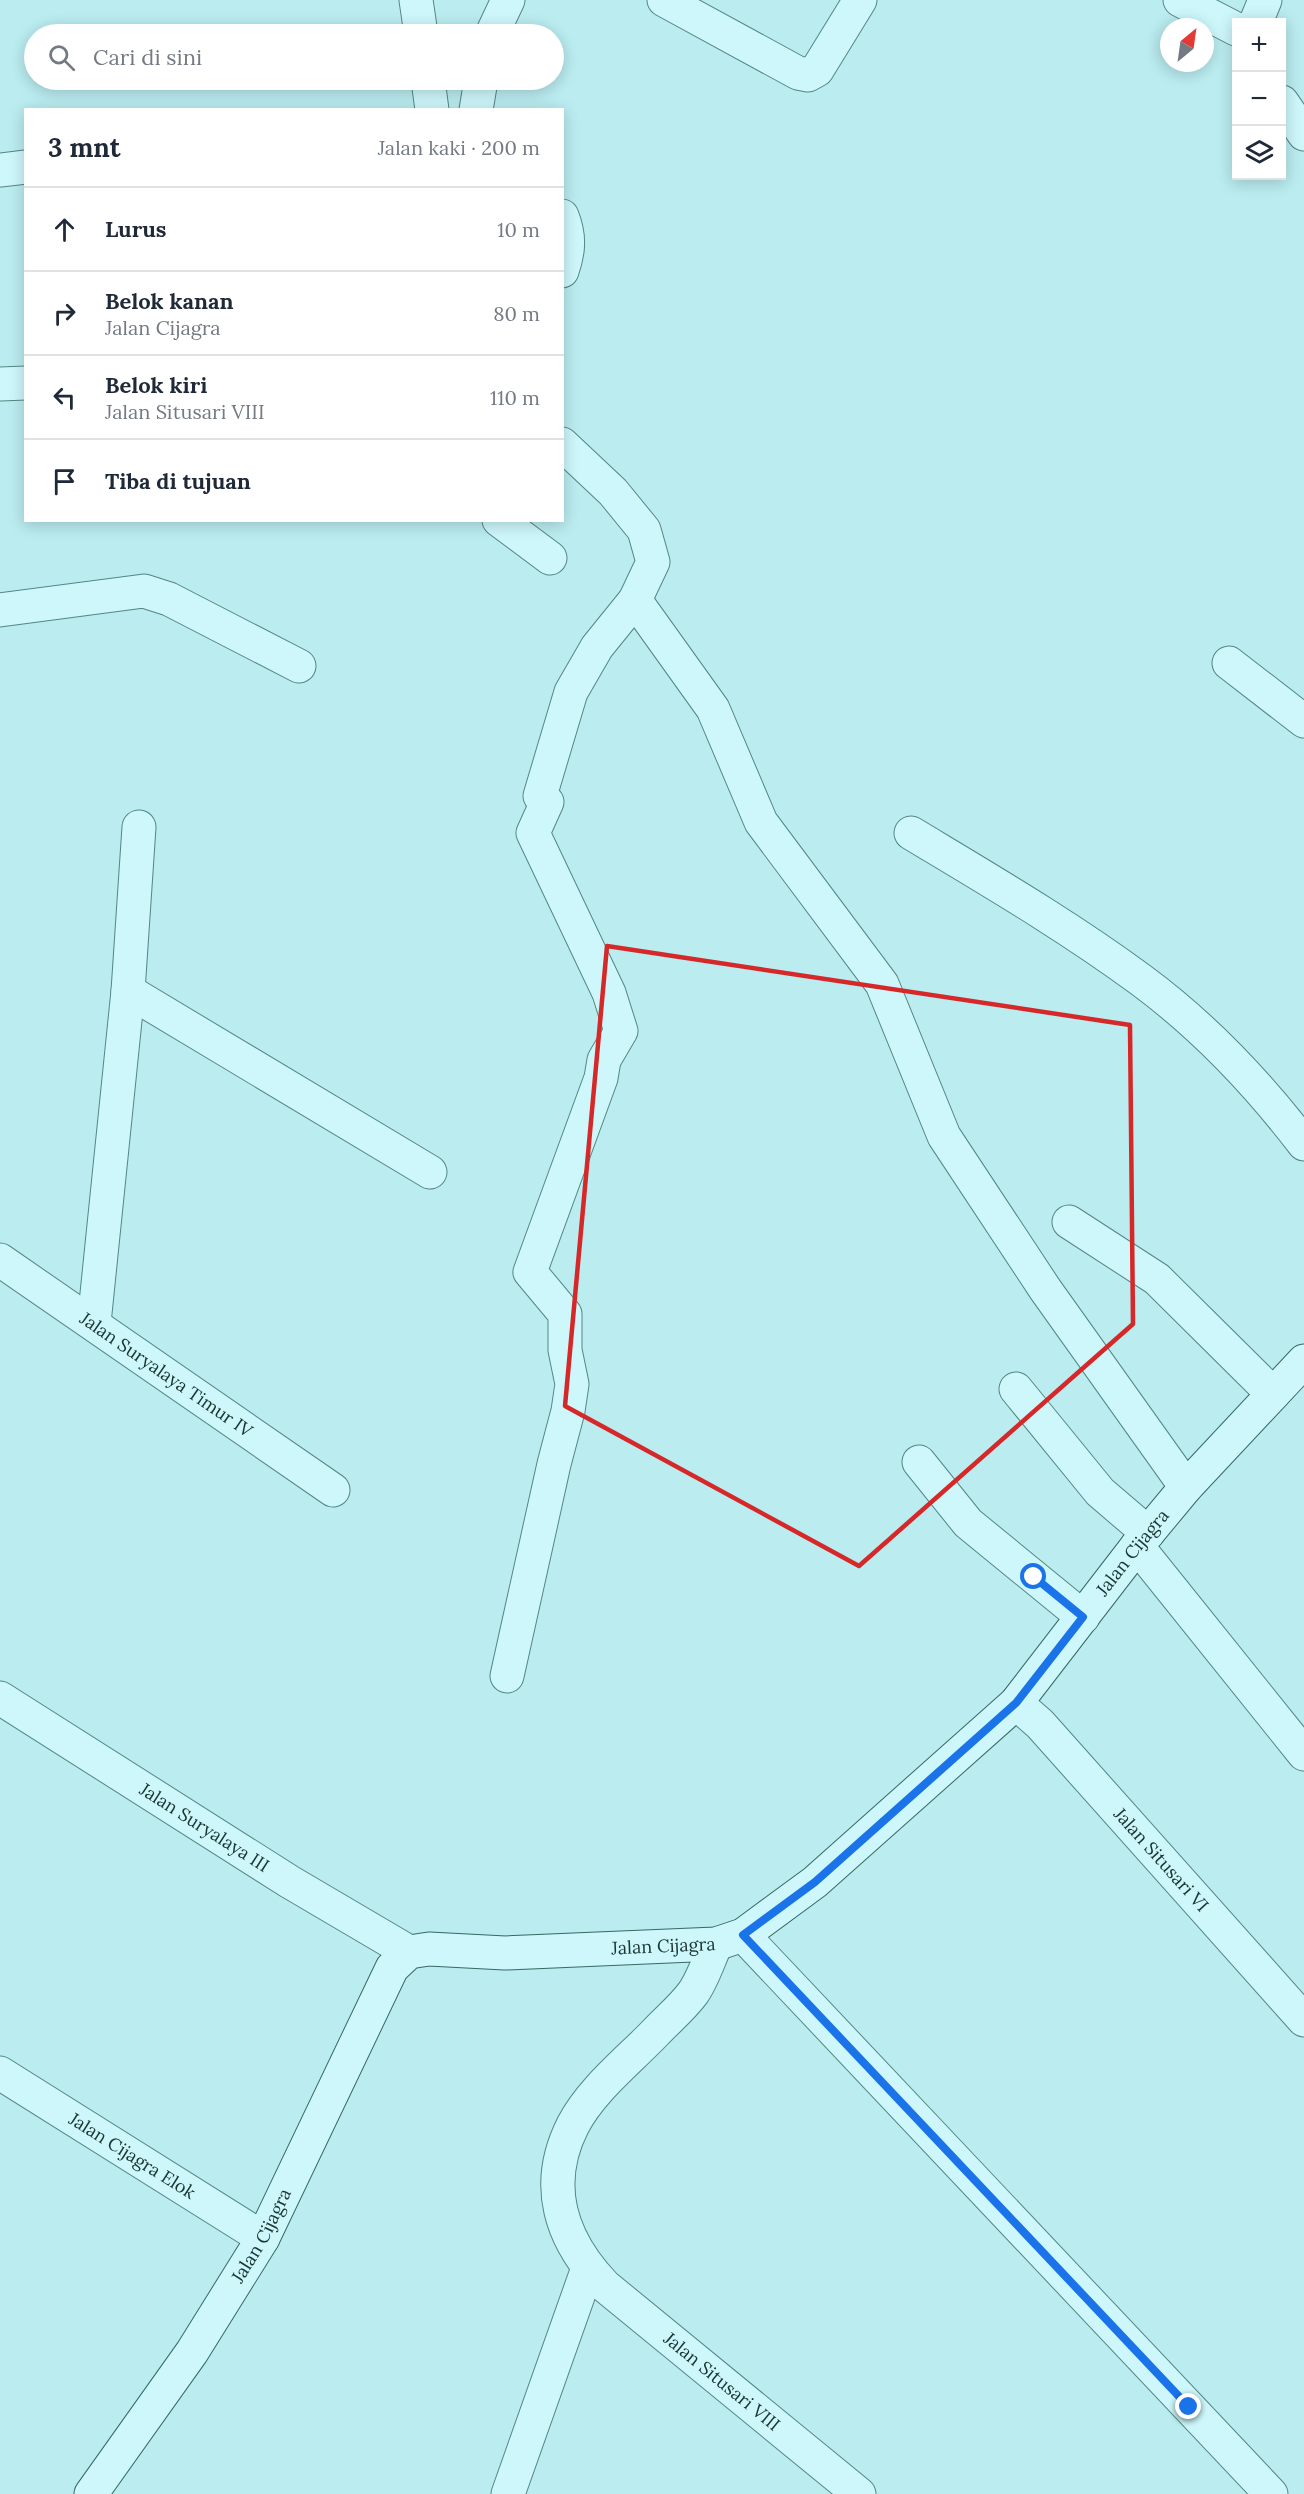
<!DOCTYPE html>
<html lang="id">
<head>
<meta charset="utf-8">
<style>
	:root { --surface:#fff; --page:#f2f2f3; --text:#1f2937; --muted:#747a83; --line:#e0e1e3 }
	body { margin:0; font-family:Lora,serif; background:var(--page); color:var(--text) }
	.controls { position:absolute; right:18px; top:18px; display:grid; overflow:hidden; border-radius:0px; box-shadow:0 3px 15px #0003 }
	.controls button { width:54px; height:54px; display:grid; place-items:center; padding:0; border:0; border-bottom:2px solid var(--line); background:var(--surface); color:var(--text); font:30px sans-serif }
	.compass { position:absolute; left:1160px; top:18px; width:54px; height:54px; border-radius:50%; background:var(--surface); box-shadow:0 3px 15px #0003; rotate:29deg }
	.stop { position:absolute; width:18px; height:18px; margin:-14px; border:4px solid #1a73e8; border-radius:50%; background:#fff }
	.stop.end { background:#1a73e8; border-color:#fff; box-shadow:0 2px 6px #0008 }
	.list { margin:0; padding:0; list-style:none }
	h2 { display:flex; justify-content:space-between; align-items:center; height:78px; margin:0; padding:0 24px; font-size:26px }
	h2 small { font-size:20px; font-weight:400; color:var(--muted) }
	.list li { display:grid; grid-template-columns:39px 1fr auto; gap:18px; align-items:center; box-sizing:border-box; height:84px; padding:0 24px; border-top:2px solid var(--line) }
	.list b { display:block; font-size:22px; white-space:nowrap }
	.list p { margin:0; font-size:20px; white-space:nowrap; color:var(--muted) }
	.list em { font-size:20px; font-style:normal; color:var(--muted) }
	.icon { flex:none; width:33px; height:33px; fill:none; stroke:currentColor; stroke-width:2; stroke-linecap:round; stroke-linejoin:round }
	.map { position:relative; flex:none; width:1304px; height:2494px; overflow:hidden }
	.search { position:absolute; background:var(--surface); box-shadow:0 3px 15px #0003; left:24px; top:24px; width:540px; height:66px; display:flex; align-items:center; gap:15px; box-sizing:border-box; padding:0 21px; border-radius:33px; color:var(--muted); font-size:22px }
	.panel { position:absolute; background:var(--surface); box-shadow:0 3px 15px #0003; left:24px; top:108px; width:540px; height:414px; border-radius:0px }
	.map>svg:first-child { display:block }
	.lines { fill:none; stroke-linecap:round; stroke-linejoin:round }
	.street-casing { stroke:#548782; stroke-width:35 }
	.secondary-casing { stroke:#376962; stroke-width:35 }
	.street { stroke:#cdf7fb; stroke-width:33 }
	.secondary { stroke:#cdf7fb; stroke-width:33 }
	.route { stroke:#1a73e8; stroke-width:8 }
	.marked { fill:none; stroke:#d62828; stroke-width:4.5; stroke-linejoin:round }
	.labels { text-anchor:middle; stroke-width:4.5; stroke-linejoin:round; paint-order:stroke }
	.street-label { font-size:18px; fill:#1a3531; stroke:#caf3f7 }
</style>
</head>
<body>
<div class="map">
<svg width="1304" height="2494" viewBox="0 0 1304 2494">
	<rect width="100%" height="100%" fill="#baecf0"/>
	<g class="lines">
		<defs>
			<g id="street">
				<path d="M416,0l5,34"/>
				<path d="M664,0l134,73 10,2 9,-5 43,-70"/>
				<path d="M1180,0l56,29"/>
				<path d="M1256,22l9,-22"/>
				<path d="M492,34l16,-34"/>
				<path d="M428,80l4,30"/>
				<path d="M1282,102l22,32"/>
				<path d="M476,110l5,-30"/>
				<path d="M0,170l26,-3"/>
				<path d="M562,216c8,20 7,35 0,55"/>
				<path d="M0,384l26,-1"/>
				<path d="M499,520l51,38"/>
				<path d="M635,600l78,109 48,113 121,162 62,152 101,153 141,198"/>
				<path d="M0,610l144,-19 25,8 130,67"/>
				<path d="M1229,663l75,58"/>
				<path d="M911,833c78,47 157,93 230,147 61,45 117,104 163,164"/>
				<path d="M128,991l302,181"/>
				<path d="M1069,1222l88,57 116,115"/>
				<path id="s1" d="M0,1260l333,230"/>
				<path d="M94,1323l34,-332 11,-164"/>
				<path d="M1016,1389l84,103 48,41"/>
				<path d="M919,1462l49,61 115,94"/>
				<path d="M1137,1546l167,208"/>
				<path d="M507,1676l47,-212 14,-53 4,-27 -7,-34v-36l-35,-42 71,-194 3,-18 17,-29 -12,-38 -76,-160 14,-31 -7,-6 31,-104 26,-45 38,-47 18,-38 -9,-32 -31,-38 -51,-48"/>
				<path id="s2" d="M0,1698l290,184 119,70"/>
				<path id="s3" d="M1016,1703l24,21 264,296"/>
				<path d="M743,1935l528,559"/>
				<path id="s4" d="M716,1944c-7,15 -13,35 -23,49 -11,15 -26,27 -38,40 -27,28 -64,57 -82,92 -31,61 -12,115 32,161l254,208"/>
				<path id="s5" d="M0,2073l263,165"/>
				<path d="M508,2494l80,-226"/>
			</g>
			<g id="secondary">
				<path id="s6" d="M91,2494l101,-142 71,-114 129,-270 17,-16 20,-3 76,4 211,-9 27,-9 72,-53 201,-179 121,-157 49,-59 118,-126"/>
			</g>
		</defs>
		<use href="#street" class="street-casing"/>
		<use href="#secondary" class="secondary-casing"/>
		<use href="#street" class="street"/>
		<use href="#secondary" class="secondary"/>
	</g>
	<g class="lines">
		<path class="route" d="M1034,1577l49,40 -67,86 -201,179 -72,53 446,472"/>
	</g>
	<path class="marked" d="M607,946l523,79 3,299 -274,242 -294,-160z"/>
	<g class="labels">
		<g class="street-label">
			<text dy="6" stroke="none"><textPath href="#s1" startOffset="202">Jalan Suryalaya Timur IV</textPath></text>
			<text dy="6" stroke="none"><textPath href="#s6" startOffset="1516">Jalan Cijagra</textPath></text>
			<text dy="6" stroke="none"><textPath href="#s2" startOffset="242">Jalan Suryalaya III</textPath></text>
			<text dy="6" stroke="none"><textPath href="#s3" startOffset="214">Jalan Situsari VI</textPath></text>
			<text dy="6" stroke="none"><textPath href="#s6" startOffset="886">Jalan Cijagra</textPath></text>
			<text dy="6" stroke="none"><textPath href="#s5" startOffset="156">Jalan Cijagra Elok</textPath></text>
			<text dy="6" stroke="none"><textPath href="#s6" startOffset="310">Jalan Cijagra</textPath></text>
			<text dy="6" stroke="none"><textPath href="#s4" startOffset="561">Jalan Situsari VIII</textPath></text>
		</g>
	</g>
</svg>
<div class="controls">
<button>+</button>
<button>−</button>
<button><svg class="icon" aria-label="layers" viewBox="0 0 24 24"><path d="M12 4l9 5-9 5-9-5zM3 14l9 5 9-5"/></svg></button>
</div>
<svg class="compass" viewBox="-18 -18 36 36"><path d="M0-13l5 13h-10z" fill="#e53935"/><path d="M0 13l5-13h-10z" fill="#747a83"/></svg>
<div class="stop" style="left:1034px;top:1577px"></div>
<div class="stop end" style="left:1189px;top:2407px"></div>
<div class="search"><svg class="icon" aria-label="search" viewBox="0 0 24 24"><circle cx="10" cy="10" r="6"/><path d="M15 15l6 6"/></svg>Cari di sini</div>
<section class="panel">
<h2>3 mnt<small>Jalan kaki · 200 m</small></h2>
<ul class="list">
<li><svg class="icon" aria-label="ahead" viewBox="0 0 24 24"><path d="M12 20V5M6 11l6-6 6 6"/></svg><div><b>Lurus</b></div><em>10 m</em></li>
<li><svg class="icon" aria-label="right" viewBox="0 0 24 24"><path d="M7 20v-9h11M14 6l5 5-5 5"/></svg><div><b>Belok kanan</b><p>Jalan Cijagra</p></div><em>80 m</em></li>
<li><svg class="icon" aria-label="left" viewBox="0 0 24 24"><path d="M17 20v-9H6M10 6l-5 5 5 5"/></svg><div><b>Belok kiri</b><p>Jalan Situsari VIII</p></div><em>110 m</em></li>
<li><svg class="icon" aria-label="arrive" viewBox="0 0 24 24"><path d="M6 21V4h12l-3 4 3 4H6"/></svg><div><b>Tiba di tujuan</b></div></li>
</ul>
</section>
</div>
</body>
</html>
